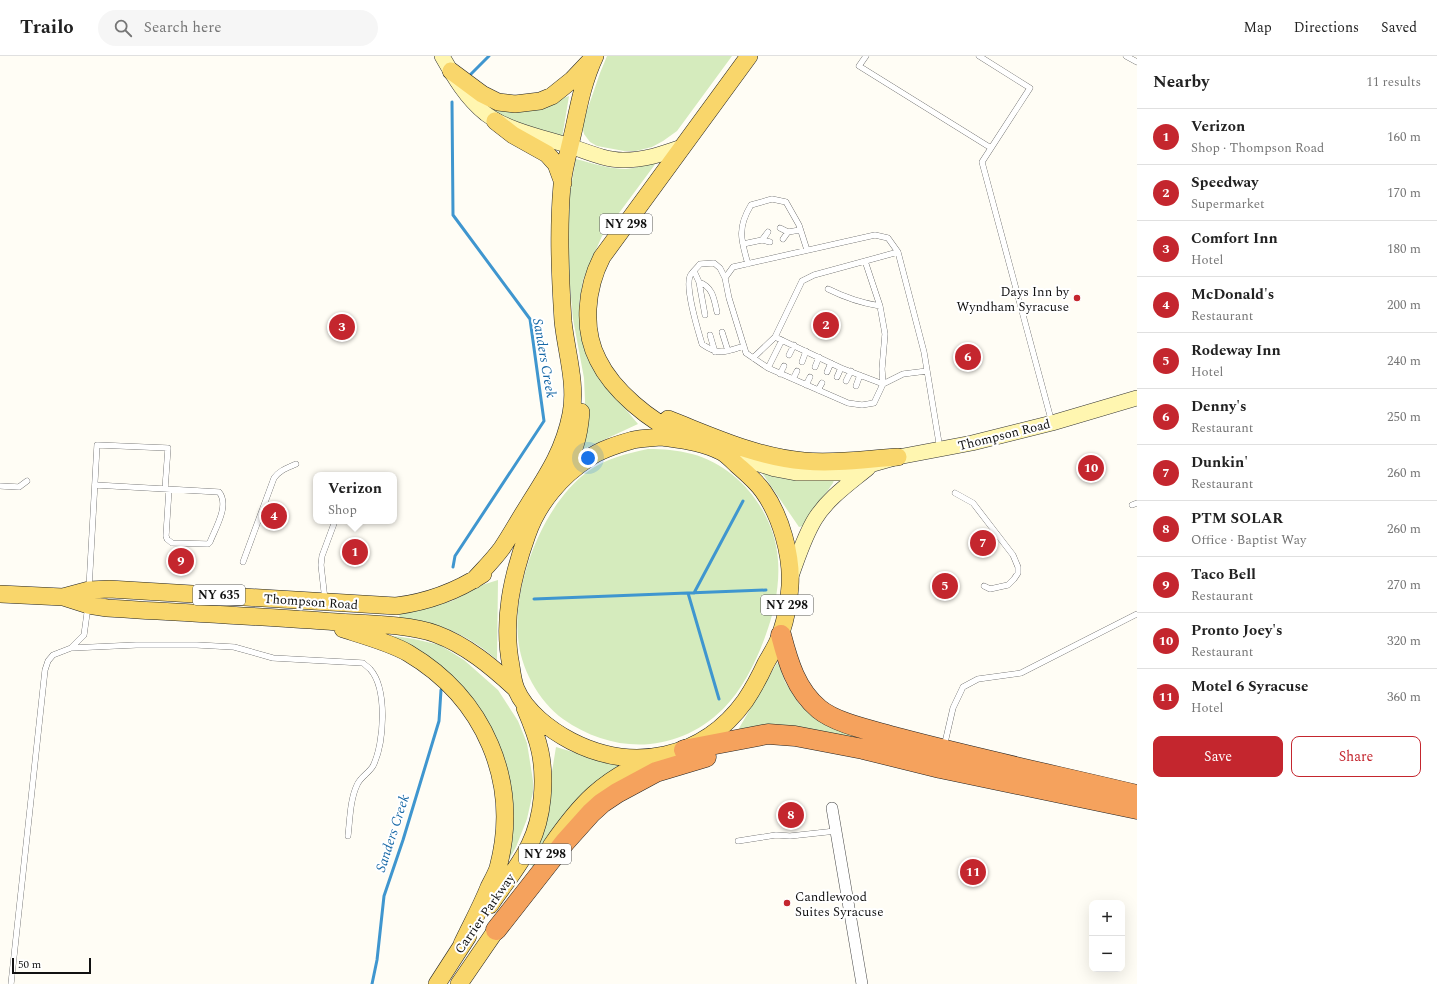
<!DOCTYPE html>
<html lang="en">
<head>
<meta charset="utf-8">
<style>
	:root { --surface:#fff; --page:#f6f6f6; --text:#222; --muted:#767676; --line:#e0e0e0; --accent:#c4262e }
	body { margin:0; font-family:Spectral,serif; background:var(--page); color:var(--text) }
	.controls { position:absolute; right:12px; bottom:12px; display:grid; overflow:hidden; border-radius:8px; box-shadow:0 4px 16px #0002 }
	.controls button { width:36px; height:36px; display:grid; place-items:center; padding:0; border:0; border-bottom:1px solid var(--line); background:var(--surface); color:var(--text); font:20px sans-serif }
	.scale { position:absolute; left:12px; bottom:10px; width:79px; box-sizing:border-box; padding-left:4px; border:2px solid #111; border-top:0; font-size:11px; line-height:14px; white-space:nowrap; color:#111; -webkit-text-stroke:3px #fff; paint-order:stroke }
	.you { position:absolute; left:588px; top:402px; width:14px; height:14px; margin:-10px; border:3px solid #fff; border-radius:50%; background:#1a73e8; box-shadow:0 0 0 6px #1a73e833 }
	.badge { display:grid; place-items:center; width:26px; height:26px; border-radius:50%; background:var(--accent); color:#fff; font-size:13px; font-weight:700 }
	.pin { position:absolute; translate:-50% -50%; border:2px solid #fff; box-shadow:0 1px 4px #0006 }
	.popup { position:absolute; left:313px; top:416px; width:84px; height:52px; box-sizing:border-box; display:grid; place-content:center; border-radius:8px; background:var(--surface); filter:drop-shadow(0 1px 3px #0005); font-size:13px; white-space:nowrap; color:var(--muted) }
	.popup b { font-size:15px; color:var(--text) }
	.popup::after { content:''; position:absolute; left:50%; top:100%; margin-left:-8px; border:8px solid transparent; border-top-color:var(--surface) }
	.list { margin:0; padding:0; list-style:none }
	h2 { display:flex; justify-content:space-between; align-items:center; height:52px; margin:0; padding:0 16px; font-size:17px }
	h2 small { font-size:13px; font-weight:400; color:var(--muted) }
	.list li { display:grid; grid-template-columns:26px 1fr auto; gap:12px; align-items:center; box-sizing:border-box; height:56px; padding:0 16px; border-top:1px solid var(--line) }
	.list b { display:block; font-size:15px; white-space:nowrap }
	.list p { margin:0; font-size:13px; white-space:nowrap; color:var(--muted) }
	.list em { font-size:13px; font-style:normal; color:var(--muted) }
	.actions { display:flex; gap:8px; padding:12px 16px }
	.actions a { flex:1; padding:9px 0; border:1px solid var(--accent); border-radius:8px; text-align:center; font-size:14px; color:var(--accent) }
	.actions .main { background:var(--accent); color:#fff }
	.icon { flex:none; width:22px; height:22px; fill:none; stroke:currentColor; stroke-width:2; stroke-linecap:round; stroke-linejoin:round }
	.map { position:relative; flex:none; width:1137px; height:928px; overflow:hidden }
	header { display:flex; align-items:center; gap:24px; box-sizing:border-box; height:56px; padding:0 20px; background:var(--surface); border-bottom:1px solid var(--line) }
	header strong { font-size:19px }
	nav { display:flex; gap:22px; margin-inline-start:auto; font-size:14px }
	.search { width:280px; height:36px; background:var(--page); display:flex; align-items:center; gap:10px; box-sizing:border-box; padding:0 14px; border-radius:22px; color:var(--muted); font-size:15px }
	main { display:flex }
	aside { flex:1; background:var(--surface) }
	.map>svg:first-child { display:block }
	.green { fill:#d5ebbd }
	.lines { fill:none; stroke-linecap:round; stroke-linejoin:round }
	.stream { stroke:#3f96cf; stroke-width:3 }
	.lane-casing { stroke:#444; stroke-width:6 }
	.street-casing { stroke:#444; stroke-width:12 }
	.secondary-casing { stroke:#333; stroke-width:16 }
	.primary-casing { stroke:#222; stroke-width:18 }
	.highway-casing { stroke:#222; stroke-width:21 }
	.lane { stroke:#fff; stroke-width:5.5 }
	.street { stroke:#fff; stroke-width:11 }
	.secondary { stroke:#fff6b0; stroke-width:15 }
	.primary { stroke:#f9d66b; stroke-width:17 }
	.highway { stroke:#f5a25d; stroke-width:20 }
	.poi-dot { fill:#c4262e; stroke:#fff; stroke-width:1.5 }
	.labels { text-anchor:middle; stroke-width:4; stroke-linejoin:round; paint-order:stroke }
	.shield { fill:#fff; stroke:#585858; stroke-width:1 }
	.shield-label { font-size:12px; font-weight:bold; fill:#111 }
	.poi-label { font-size:13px; fill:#111; stroke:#fff; text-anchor:end }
	.street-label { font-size:13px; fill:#111; stroke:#fff }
	.water-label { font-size:14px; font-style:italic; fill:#1768a6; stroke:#fff }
</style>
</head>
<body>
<header>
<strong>Trailo</strong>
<div class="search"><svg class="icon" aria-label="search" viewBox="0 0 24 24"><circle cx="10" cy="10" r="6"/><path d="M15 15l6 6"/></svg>Search here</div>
<nav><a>Map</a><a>Directions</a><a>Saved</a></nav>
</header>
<main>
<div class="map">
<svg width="1137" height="928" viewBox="0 0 1137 928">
	<rect width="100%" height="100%" fill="#fffdf5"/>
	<path class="green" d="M607,0h125l-55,75 -14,10 -11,6 -16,4h-12l-27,-5 -7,-4 -6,-8 -2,-9 18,-52z
		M569,40l-7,42 -40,-11 -36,-21h55z
		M576,103c15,4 34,10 50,10 11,-1 23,-5 33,-10l-57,77 -19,44 -4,24 2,29 6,20 9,21 42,50 -54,25 -3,-3 4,-45 -1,-23 -11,-59 -6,-66 3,-61z
		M648,393c15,0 29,1 44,5 46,12 83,58 86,106 2,26 -4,53 -13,77 -9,25 -23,53 -42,72 -46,45 -109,46 -160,10 -25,-18 -43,-52 -45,-82 -5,-54 25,-132 69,-165 19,-14 39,-18 61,-23z
		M762,417l72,7 -1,3 -30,43 -4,1z
		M498,524l-1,80c-17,-15 -36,-27 -58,-34 -13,-4 -27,-5 -40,-7l1,-8 17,-1 35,-9 30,-16z
		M394,580l20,3 26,6 24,15 34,30 20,31 9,22 6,38v11l-6,27 -11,28 -9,16 3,-27 -43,-144 -21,-21 -19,-16 -32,-17z
		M777,607l2,1 6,18 15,23 19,15 77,27 -158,-17z
		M556,691l68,20 -53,43 -38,56 -7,-4 22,-66z"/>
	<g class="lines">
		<path class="stream" d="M471,18l18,-18
			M452,46l1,113 77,104 14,102 -89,135 -2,11
			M688,537l31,106
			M694,537l49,-92
			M534,543l232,-9
			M372,928l5,-24 7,-64 19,-56 36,-119 2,-31"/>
		<defs>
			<path id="lane" d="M866,0l-7,10 132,82
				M979,0l51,32 -48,74 70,261
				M1126,0l11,6
				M780,172l8,4 12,-2
				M768,176l-6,8 8,2
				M783,183l5,-7
				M743,188l19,-4
				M748,208c-7,-24 -11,-36 3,-59l21,-6 14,3 13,23 8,25
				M694,215l5,11 6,33
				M725,222l-5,-10 -6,-5 -14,1c-3,4 -8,8 -10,12 -5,13 8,54 12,68 17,12 24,8 42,2
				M699,226c14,5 15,17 18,30
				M828,233c16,8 33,14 52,17
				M722,276l6,19
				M710,279l5,17
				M775,281l66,31 42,16 -1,-15 3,-35 -5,-28 -15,-45
				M789,299l5,-10
				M753,302l22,-21 27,-56 12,-6 84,-23
				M802,306l4,-11
				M815,311l4,-10
				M768,312l14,-28
				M927,315l-24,3 -20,10 -9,19 -12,2 -14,-2 -80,-35 -22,-15 -17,-55 -4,-20 8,-11 142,-32 13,3 10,14 26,100 16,97
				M827,316l4,-9
				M780,318l4,-8
				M837,321l4,-9
				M793,323l4,-8
				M846,325l5,-10
				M806,329l4,-8
				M856,330l4,-11
				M818,334l4,-7
				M95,429l124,7c11,13 -4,37 -9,50l-2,2 -36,-1 -5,-4 -1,-3 3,-47
				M0,430l19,1 8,-6
				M955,437l18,10 40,52 5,12v6l-4,6 -6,6 -18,4 -6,-3
				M1132,449l5,-2
				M243,506l31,-84c6,-8 13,-10 22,-14
				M89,532l8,-143 71,3 -3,41
				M325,544l-4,-35 1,-9 13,-35
				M71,592l65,-3h61l37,2 39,11 90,5c2,2 5,4 7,6 18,20 14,75 3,97 -4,7 -13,11 -16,19 -7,15 -7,34 -9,51
				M944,691l9,-39 10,-21 15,-8 43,-6 116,-59
				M738,785l38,-6 14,1 46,-5
				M11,928l34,-314 3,-9 5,-6 18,-7 13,-13 4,-29"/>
			<path id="street" d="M832,752l30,176"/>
			<path id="secondary" d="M442,0c12,21 24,42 44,58 21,16 59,24 84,32 18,6 35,14 53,14 22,0 39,-6 59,-13
				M724,397l51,16 21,4h45l57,-16 74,-14 80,-20 85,-25
				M791,520c7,-19 13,-39 24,-57 13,-21 35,-36 53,-51"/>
			<path id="primary" d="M451,15l31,23 16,8 17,2 25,-3 12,-5 20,-16 18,-19
				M495,65l18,14 34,19 9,10 7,19
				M668,363c44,17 88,38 136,42 31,3 63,-2 94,-4
				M681,379c-31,-14 -68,-44 -83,-75 -16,-31 -12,-72 4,-103l147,-201
				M662,381c20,3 41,5 60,15 5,3 10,8 14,12 10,9 20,17 27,27 18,25 29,65 27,95 -1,16 -4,32 -9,47 -3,11 -10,21 -15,30 -6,13 -13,26 -21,38 -42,58 -112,72 -174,40 -21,-11 -46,-30 -55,-52 -3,-7 -4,-16 -5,-23 -9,-45 1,-89 16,-131 11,-32 34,-59 62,-77 12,-9 30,-14 44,-18 9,-2 19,-2 29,-3z
				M561,420c13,-23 18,-38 20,-64
				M474,524c10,-11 20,-21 28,-32 10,-15 18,-30 27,-44 19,-30 35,-54 42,-90 6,-30 -5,-63 -8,-93 -3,-46 -5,-90 -1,-136 2,-19 8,-38 12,-57 5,-24 10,-49 21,-72
				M0,538l63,3 25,8 19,3c76,5 153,8 230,14 28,2 72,2 99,12 30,11 55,32 79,54
				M63,541l26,-7 20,-1 287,17c31,-4 61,-15 87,-32
				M343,573c19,6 48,14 65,24 76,45 113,128 90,215 -2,6 -6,13 -9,19 -8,20 -18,38 -27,57
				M551,790c29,-42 51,-66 99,-86
				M490,849c13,-20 30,-39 40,-61 13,-27 16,-64 10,-93 -3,-14 -9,-29 -15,-43
				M437,928l31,-48
				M459,928l44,-64"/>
			<path id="highway" d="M781,579c7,27 15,55 38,74 18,15 56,22 79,29 79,21 159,38 239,57
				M684,694l84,-16 27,2 68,13 77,19 197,41
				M496,874l69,-88 26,-29 11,-10 15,-10 39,-21 50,-15"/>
		</defs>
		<use href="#lane" class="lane-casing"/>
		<use href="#street" class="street-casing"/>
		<use href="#secondary" class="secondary-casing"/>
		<use href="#primary" class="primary-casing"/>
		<use href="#highway" class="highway-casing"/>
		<use href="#lane" class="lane"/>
		<use href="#street" class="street"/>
		<use href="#secondary" class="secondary"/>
		<use href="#primary" class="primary"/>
		<use href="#highway" class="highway"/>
	</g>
	<g class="poi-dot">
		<circle cx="1077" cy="242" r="4"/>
		<circle cx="787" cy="847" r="4"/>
	</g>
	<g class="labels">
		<g class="shield">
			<rect x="600" y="158" width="52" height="20" rx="3"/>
			<rect x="193" y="529" width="52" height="20" rx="3"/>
			<rect x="761" y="539" width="52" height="20" rx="3"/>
			<rect x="519" y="788" width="52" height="20" rx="3"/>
		</g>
		<g class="shield-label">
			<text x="626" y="172">NY 298</text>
			<text x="219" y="543">NY 635</text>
			<text x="787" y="553">NY 298</text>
			<text x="545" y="802">NY 298</text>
		</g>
		<g class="poi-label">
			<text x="1069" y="240">Days Inn by<tspan x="1069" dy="15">Wyndham Syracuse</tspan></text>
			<text x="795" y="845" text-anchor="start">Candlewood<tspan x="795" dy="15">Suites Syracuse</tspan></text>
		</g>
		<g class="street-label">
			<text transform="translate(1004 378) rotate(-14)" y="5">Thompson Road</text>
			<text transform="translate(311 545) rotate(4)" y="5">Thompson Road</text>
			<text transform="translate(484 857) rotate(-55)" y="5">Carrier Parkway</text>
		</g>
		<g class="water-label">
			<text transform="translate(545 302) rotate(80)" y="5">Sanders Creek</text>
			<text transform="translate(392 777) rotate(-72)" y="5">Sanders Creek</text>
		</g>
	</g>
</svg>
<div class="controls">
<button>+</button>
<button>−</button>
</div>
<div class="scale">50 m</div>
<div class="you"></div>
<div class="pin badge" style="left:355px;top:496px">1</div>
<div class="popup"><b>Verizon</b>Shop</div>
<div class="pin badge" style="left:826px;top:269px">2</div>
<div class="pin badge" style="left:342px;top:271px">3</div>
<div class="pin badge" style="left:274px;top:460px">4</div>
<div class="pin badge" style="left:945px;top:530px">5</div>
<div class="pin badge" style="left:968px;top:301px">6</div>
<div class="pin badge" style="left:983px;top:487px">7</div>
<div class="pin badge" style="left:791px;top:759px">8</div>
<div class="pin badge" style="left:181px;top:505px">9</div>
<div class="pin badge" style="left:1091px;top:412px">10</div>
<div class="pin badge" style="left:973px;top:816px">11</div>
</div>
<aside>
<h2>Nearby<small>11 results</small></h2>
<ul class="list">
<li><span class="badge">1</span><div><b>Verizon</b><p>Shop · Thompson Road</p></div><em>160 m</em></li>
<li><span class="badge">2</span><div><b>Speedway</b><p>Supermarket</p></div><em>170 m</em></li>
<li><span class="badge">3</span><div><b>Comfort Inn</b><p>Hotel</p></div><em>180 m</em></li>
<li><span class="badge">4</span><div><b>McDonald's</b><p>Restaurant</p></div><em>200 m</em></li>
<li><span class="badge">5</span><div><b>Rodeway Inn</b><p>Hotel</p></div><em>240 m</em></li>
<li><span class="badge">6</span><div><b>Denny's</b><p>Restaurant</p></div><em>250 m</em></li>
<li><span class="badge">7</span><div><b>Dunkin'</b><p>Restaurant</p></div><em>260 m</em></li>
<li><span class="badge">8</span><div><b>PTM SOLAR</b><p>Office · Baptist Way</p></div><em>260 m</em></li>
<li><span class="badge">9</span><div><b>Taco Bell</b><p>Restaurant</p></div><em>270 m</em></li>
<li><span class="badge">10</span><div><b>Pronto Joey's</b><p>Restaurant</p></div><em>320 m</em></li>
<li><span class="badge">11</span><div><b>Motel 6 Syracuse</b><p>Hotel</p></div><em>360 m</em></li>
</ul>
<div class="actions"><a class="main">Save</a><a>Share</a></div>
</aside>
</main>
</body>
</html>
